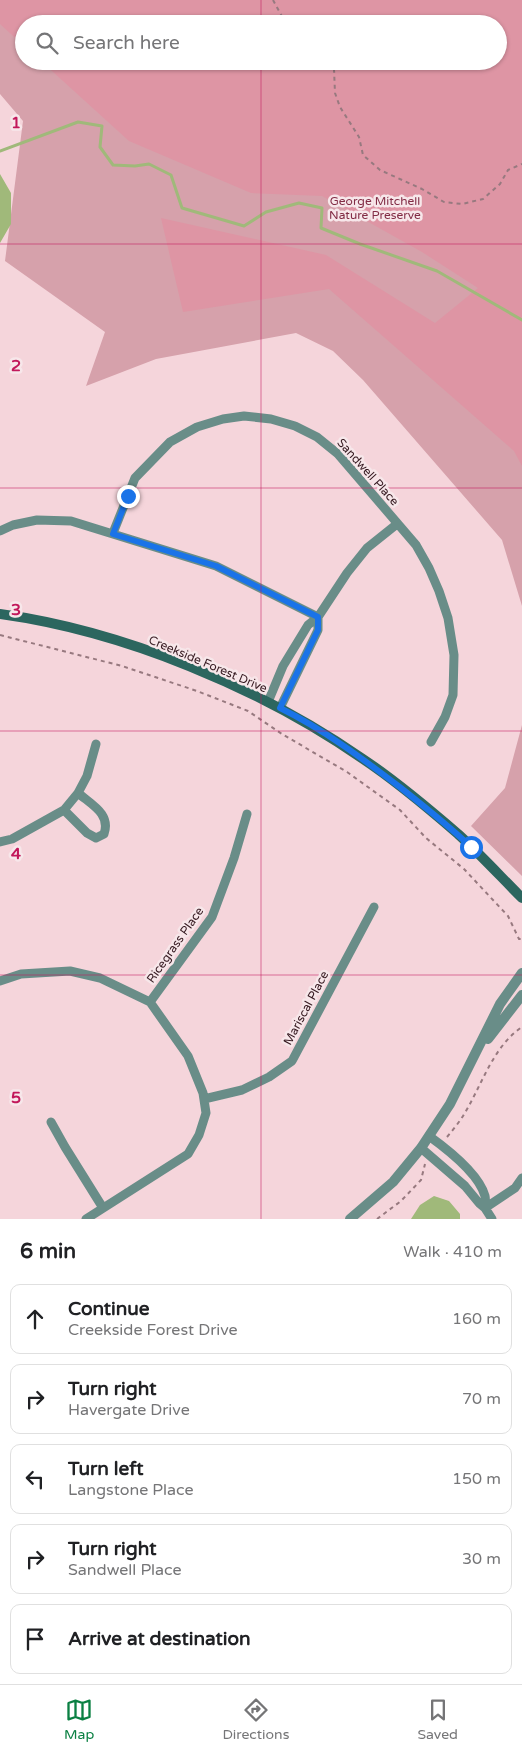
<!DOCTYPE html>
<html lang="en">
<head>
<meta charset="utf-8">
<style>
	:root { --surface:#fff; --page:#f2f2f2; --text:#202124; --muted:#757577; --line:#e0e0e0; --accent:#0b8043 }
	body { margin:0; font-family:"Varela Round",sans-serif; background:var(--page); color:var(--text) }
	.stop { position:absolute; width:15px; height:15px; margin:-11px; border:4px solid #1a73e8; border-radius:50%; background:#fff }
	.stop.end { background:#1a73e8; border-color:#fff; box-shadow:0 1px 5px #0008 }
	.list { margin:0; padding:0; list-style:none }
	h2 { display:flex; justify-content:space-between; align-items:center; height:65px; margin:0; padding:0 20px; font-size:21px }
	h2 small { font-size:16px; font-weight:400; color:var(--muted) }
	.list li { display:grid; grid-template-columns:32px 1fr auto; gap:15px; align-items:center; box-sizing:border-box; height:70px; margin:0 10px 10px; padding:0 10px; border:1px solid var(--line); border-radius:10px }
	.list b { display:block; font-size:19px; white-space:nowrap }
	.list p { margin:0; font-size:16px; white-space:nowrap; color:var(--muted) }
	.list em { font-size:16px; font-style:normal; color:var(--muted) }
	.icon { flex:none; width:28px; height:28px; fill:none; stroke:currentColor; stroke-width:2; stroke-linecap:round; stroke-linejoin:round }
	.map { position:relative; flex:none; width:522px; height:1219px; overflow:hidden }
	.search { position:absolute; background:var(--surface); box-shadow:0 1px 4px #0004; left:15px; right:15px; top:15px; height:55px; display:flex; align-items:center; gap:12px; box-sizing:border-box; padding:0 18px; border-radius:28px; color:var(--muted); font-size:19px }
	.sheet { height:465px; background:var(--surface) }
	nav { display:flex; justify-content:space-around; align-items:center; box-sizing:border-box; height:70px; border-top:1px solid var(--line); background:var(--surface); font-size:14px; color:var(--muted) }
	nav a { display:grid; justify-items:center; gap:2px }
	nav .on { color:var(--accent) }
	.map>svg:first-child { display:block }
	.green { fill:#d6a1ab; fill-rule:evenodd }
	.forest { fill:#de95a4 }
	.water { fill:#a0b97a }
	.lines { fill:none; stroke-linecap:round; stroke-linejoin:round }
	.stream { stroke:#a0b97a; stroke-width:3 }
	.path { stroke:#97797f; stroke-width:2; stroke-dasharray:4 4; stroke-linecap:butt }
	.minor { stroke:#698d88; stroke-width:9 }
	.tertiary { stroke:#698d88; stroke-width:10 }
	.secondary { stroke:#2c665f; stroke-width:10 }
	.route { stroke:#1a73e8; stroke-width:6 }
	.grid { fill:none; stroke:#c2185b; stroke-width:1; stroke-opacity:0.55 }
	.labels { text-anchor:middle; stroke-width:5; stroke-linejoin:round; paint-order:stroke }
	.park-label { font-size:12px; fill:#822c45; stroke:#f7e7ea }
	.street-label { font-size:12px; fill:#351920; stroke:#f7e7ea }
	.grid-label { font-size:16px; text-anchor:middle; font-weight:bold; fill:#c2185b; stroke:#f7e7ea; stroke-width:5; stroke-linejoin:round; paint-order:stroke }
</style>
</head>
<body>
<div class="map">
<svg width="522" height="1219" viewBox="0 0 522 1219">
	<rect width="100%" height="100%" fill="#f5d5db"/>
	<path class="green" d="M0,0h522v606l-20,-66 -139,-160 -30,-29 -37,-18 -140,26 -70,27 19,-54 -100,-71 18,-140 -23,-27zM24,24h474v37h-474z
		M522,725v151l-51,-50 34,-38z"/>
	<path class="forest" d="M0,0h522v466l-8,-15 -185,-162 -146,23 -22,-94 165,37 109,68 43,-35 -56,-36 -100,-56 -71,-3 -122,-52 -88,-80h457v-37h-474v22l-24,-22z"/>
	<path class="water" d="M0,174l11,19v31l-11,19z
		M434,1196l15,5 11,13v5h-49l9,-14z"/>
	<g class="lines">
		<path class="stream" d="M0,151l78,-29 24,4 -2,21 13,18 22,1 14,-2 22,11 11,33 62,18 22,-14 33,-9 23,5 -1,20 39,16 77,27 85,49"/>
		<path class="path" d="M273,0l13,24
			M332,61l2,8 1,24 5,14 19,30 4,18 17,15 42,19 22,13 18,2 21,-5 17,-15 8,-14 14,-6
			M0,635l122,31 75,25 51,20 34,23 65,38 53,38 26,28 38,31 44,47 11,23h3
			M447,1137c5,-6 10,-12 14,-18 20,-30 30,-71 61,-92
			M377,1219l24,-18 20,-21 4,-16"/>
		<path class="minor" d="M0,531l13,-6 24,-5 34,1 145,45 102,51
			M113,533l22,-55 35,-36 27,-15 26,-8 21,-3 27,3 24,7 22,11 21,17 78,91 13,23 10,23 9,27 6,37 -1,40 -8,22 -14,25
			M268,702l15,-36 25,-41 10,-8 29,-44 20,-25 30,-24
			M280,708l38,-78v-13
			M64,810l23,23 9,5 8,-4c7,-20 -12,-29 -26,-41
			M0,842l12,-3 52,-29 14,-17 9,-17 9,-32
			M0,981l21,-7 49,-3 30,7 50,24 38,54 15,37 3,20 -7,22 -11,19 -102,65
			M150,1002l62,-85 22,-59 13,-44
			M204,1099l38,-9 27,-13 23,-16 82,-154
			M51,1122l14,25 38,61
			M429,1136c18,13 50,38 56,60 1,4 0,8 0,12
			M421,1148l44,38 14,17 6,5 7,11
			M485,1208l30,-20 7,-10"/>
		<path class="tertiary" d="M488,1039l34,-44
			M350,1219l43,-37 28,-34 29,-44 50,-100 22,-31"/>
		<path class="secondary" d="M0,614c124,17 261,74 363,145 33,22 65,49 95,75 22,20 43,43 64,64"/>
	</g>
	<g class="lines">
		<path class="route" d="M128,496l-15,38 103,32 102,51v13l-38,78c43,21 83,51 121,80 24,19 48,38 70,59"/>
	</g>
	<path class="grid" d="M261,0v24M261,61v1158M0,244h522M0,488h522M0,731h522M0,975h522"/>
	<g class="labels">
		<g class="park-label">
			<text x="375" y="205">George Mitchell<tspan x="375" dy="14">Nature Preserve</tspan></text>
		</g>
		<g class="street-label">
			<text transform="translate(368 472) rotate(48)" y="4">Sandwell Place</text>
			<text transform="translate(208 664) rotate(23)" y="4">Creekside Forest Drive</text>
			<text transform="translate(175 945) rotate(-55)" y="4">Ricegrass Place</text>
			<text transform="translate(306 1008) rotate(-62)" y="4">Mariscal Place</text>
		</g>
	</g>
	<g class="grid-label">
		<text x="16" y="128">1</text>
		<text x="16" y="371">2</text>
		<text x="16" y="615">3</text>
		<text x="16" y="859">4</text>
		<text x="16" y="1103">5</text>
	</g>
</svg>
<div class="stop" style="left:471px;top:847px"></div>
<div class="stop end" style="left:128px;top:496px"></div>
<div class="search"><svg class="icon" aria-label="search" viewBox="0 0 24 24"><circle cx="10" cy="10" r="6"/><path d="M15 15l6 6"/></svg>Search here</div>
</div>
<section class="sheet">
<h2>6 min<small>Walk · 410 m</small></h2>
<ul class="list">
<li><svg class="icon" aria-label="ahead" viewBox="0 0 24 24"><path d="M12 20V5M6 11l6-6 6 6"/></svg><div><b>Continue</b><p>Creekside Forest Drive</p></div><em>160 m</em></li>
<li><svg class="icon" aria-label="right" viewBox="0 0 24 24"><path d="M7 20v-9h11M14 6l5 5-5 5"/></svg><div><b>Turn right</b><p>Havergate Drive</p></div><em>70 m</em></li>
<li><svg class="icon" aria-label="left" viewBox="0 0 24 24"><path d="M17 20v-9H6M10 6l-5 5 5 5"/></svg><div><b>Turn left</b><p>Langstone Place</p></div><em>150 m</em></li>
<li><svg class="icon" aria-label="right" viewBox="0 0 24 24"><path d="M7 20v-9h11M14 6l5 5-5 5"/></svg><div><b>Turn right</b><p>Sandwell Place</p></div><em>30 m</em></li>
<li><svg class="icon" aria-label="arrive" viewBox="0 0 24 24"><path d="M6 21V4h12l-3 4 3 4H6"/></svg><div><b>Arrive at destination</b></div></li>
</ul>
</section>
<nav>
<a class="on"><svg class="icon" aria-label="map" viewBox="0 0 24 24"><path d="M3 6l6-2 6 2 6-2v14l-6 2-6-2-6 2zM9 4v14M15 6v14"/></svg>Map</a>
<a><svg class="icon" aria-label="directions" viewBox="0 0 24 24"><path d="M12 3l9 9-9 9-9-9zM9 14v-3h6M13 9l2 2-2 2"/></svg>Directions</a>
<a><svg class="icon" aria-label="saved" viewBox="0 0 24 24"><path d="M7 4h10v16l-5-4-5 4z"/></svg>Saved</a>
</nav>
</body>
</html>
